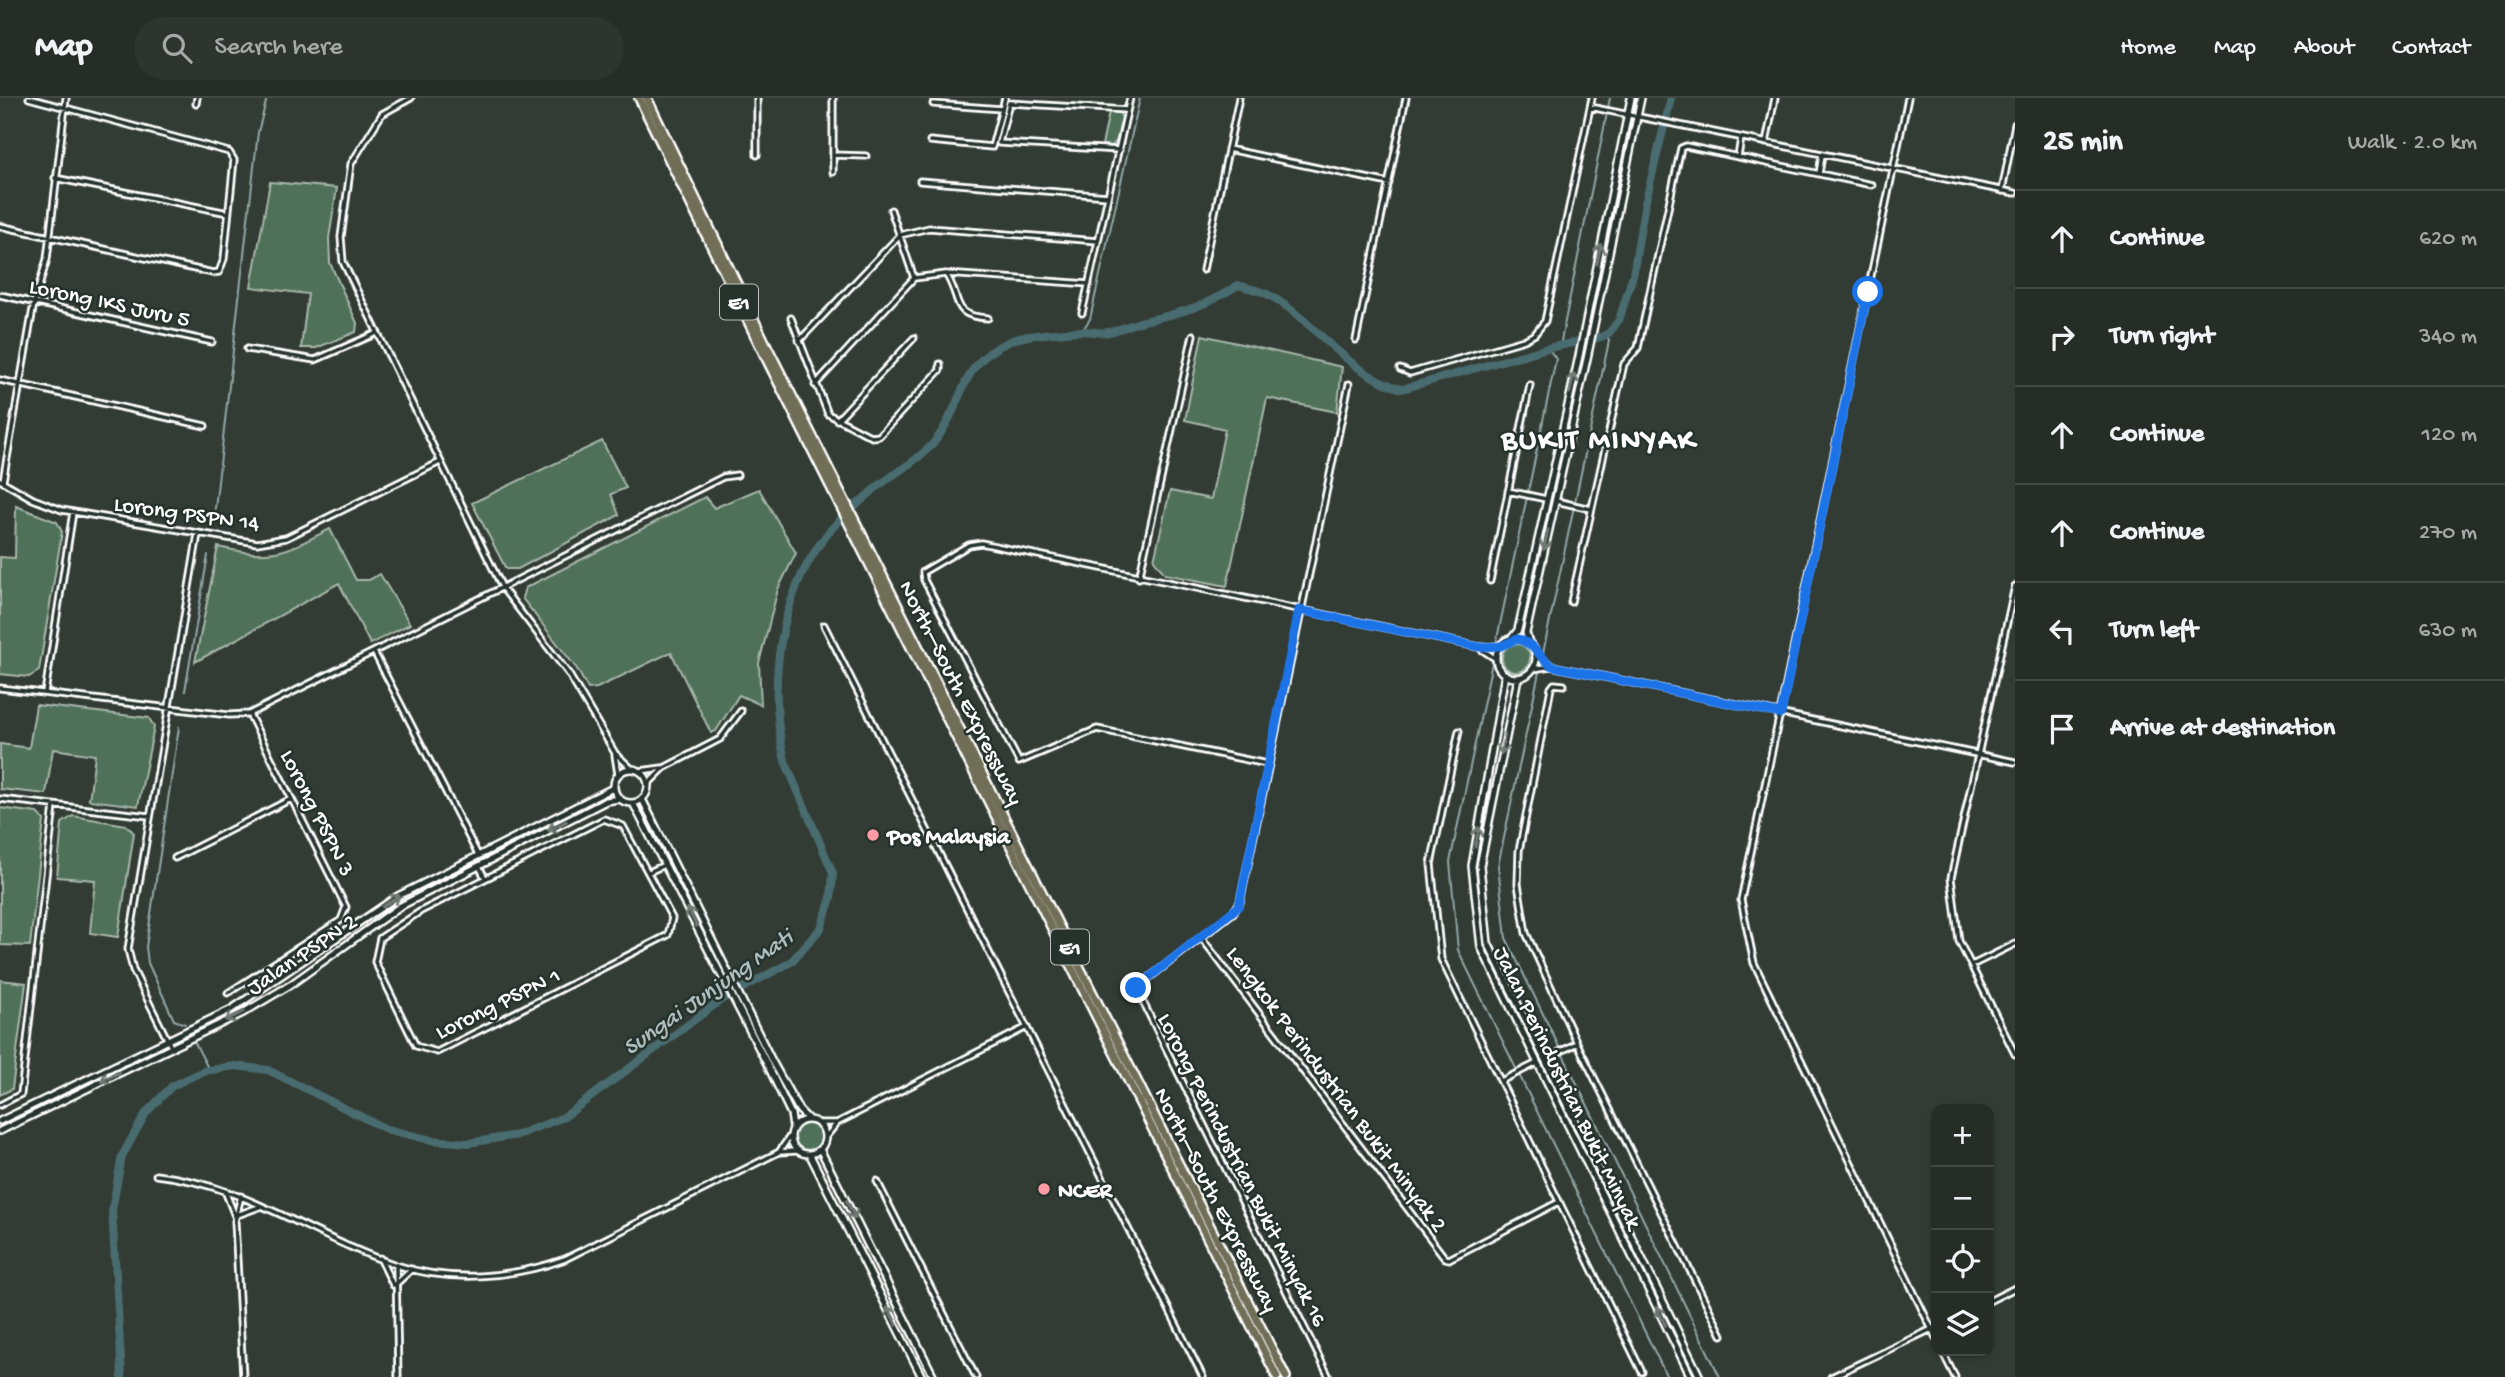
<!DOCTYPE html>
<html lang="en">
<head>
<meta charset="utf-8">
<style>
	:root { --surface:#262d27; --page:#2e352f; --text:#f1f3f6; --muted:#a4a8a7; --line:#424944 }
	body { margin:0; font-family:"Gochi Hand",sans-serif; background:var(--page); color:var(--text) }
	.controls { position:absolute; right:21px; bottom:21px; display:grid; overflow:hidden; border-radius:14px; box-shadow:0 2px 5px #0004 }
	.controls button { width:63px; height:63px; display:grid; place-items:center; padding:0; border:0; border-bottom:2px solid var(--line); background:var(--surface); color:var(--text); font:35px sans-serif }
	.stop { position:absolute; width:21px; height:21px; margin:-16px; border:5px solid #1a73e8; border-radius:50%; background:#fff }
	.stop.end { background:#1a73e8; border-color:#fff; box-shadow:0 2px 7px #0008 }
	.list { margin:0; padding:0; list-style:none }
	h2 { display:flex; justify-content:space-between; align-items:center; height:91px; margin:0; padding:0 28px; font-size:30px }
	h2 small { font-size:23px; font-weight:400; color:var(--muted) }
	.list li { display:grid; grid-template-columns:46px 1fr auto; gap:21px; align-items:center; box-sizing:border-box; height:98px; padding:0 28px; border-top:2px solid var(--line) }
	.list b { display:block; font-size:26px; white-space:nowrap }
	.list em { font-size:23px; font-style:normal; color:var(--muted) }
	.icon { flex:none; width:38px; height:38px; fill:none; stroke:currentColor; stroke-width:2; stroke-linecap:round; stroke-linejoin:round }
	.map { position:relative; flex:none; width:2015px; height:1279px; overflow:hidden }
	header { display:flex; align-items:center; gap:42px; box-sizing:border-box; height:98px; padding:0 35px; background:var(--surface); border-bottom:2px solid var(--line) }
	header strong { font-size:33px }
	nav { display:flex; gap:38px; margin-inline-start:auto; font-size:24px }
	.search { width:490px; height:63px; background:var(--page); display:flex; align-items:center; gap:18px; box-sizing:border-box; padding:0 24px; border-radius:38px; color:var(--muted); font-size:26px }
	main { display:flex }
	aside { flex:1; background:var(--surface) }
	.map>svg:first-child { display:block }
	.green { fill:#50715a; stroke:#a8b8ac; stroke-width:2 }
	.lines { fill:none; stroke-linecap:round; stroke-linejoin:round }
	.stream { stroke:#92a7a9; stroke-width:2 }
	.river { stroke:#496c6f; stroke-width:8 }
	.street-casing { stroke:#fff; stroke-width:9 }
	.secondary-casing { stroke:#fff; stroke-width:10 }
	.highway-casing { stroke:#fff; stroke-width:12 }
	.street { stroke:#26332d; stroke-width:3.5 }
	.secondary { stroke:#26332d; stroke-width:5 }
	.highway { stroke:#716e59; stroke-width:7 }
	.oneway { stroke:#727a76 }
	.route { stroke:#1a73e8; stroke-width:9 }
	.poi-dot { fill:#ff9aa2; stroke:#26332d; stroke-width:2.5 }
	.labels { text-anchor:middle; stroke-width:5; stroke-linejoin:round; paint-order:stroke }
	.shield { fill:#26332d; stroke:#bec2c0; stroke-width:2 }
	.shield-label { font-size:21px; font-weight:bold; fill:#fff }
	.street-label { font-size:23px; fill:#fff; stroke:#26332d }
	.poi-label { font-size:23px; font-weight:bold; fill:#fff; stroke:#26332d; text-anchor:start }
	.water-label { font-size:24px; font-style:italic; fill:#adbdbe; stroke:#26332d }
	.district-label { font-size:30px; font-weight:bold; letter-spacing:2px; fill:#fff; stroke:#26332d }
</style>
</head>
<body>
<header>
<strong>Map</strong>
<div class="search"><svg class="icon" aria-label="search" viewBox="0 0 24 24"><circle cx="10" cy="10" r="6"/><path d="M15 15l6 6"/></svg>Search here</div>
<nav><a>Home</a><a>Map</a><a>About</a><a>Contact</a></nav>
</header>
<main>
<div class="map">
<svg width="2015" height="1279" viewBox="0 0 2015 1279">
	<rect width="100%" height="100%" fill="#333c34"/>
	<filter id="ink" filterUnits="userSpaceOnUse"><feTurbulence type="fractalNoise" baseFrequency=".0143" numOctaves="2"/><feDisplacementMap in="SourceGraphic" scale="14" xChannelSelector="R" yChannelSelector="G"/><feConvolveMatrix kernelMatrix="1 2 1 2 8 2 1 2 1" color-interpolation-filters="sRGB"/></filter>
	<g filter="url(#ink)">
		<path class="green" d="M1109,14h9l4,5 -5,23 -5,6 -10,-1z
			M270,84l67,6 -8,50 1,25 27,60 -1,9 -40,16h-15l7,-54 -57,-7z
			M1202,237l140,32 -5,45 -70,-14 -40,188 -62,-12 -11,-14 16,-69 41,8 14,-70 -40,-9z
			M602,343l24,47 -15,6 8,21 -101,54h-12l-34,-66z
			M759,391l37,64 -18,36 -19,74 2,42 -22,-10 -23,36 -5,2 -40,-81 -74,36 -9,1 -11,-20 -55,-71 3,-10 180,-91 9,11z
			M16,408l41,16 5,10 -23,139 -10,6 -29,-3v-117l15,1z
			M330,431l26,51h13l11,-6 30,50 -40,20 -31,-61 -144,79 23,-115c55,12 63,7 112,-18z
			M1502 560a14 14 0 1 1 28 0a14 14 0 1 1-28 0Z
			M36,607l113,13 5,9 -16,79 -49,-6 6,-45 -42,-6 -7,45 -46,-5v-45l29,4z
			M0,710l37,5 7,7 -14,126 -30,-1z
			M73,718l53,9 8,8 -16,104 -28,-4 5,-53 -38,-3 5,-54z
			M0,882l26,3 -14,106 -12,6z
			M792 1040a15 15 0 1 1 30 0a15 15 0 1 1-30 0Z"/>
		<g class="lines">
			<path class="stream" d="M1082,233l8,-12 50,-221
				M1606,237l3,6 -111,525 8,72 214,439
				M1560,248l50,-248
				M1548,250l8,11 -106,503 8,88 209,427
				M214,419l44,-385 9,-34
				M185,593l23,-136
				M179,629l-33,220 2,16 26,57 11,4
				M195,945l14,27"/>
			<path class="river" d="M122,1279l-10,-167 10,-54 24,-43 26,-27 32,-15 31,-5 33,4 118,59 45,11 38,3 48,-8 47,-18 157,-117 70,-38 30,-34 10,-30 2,-25 -48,-112c-18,-75 -7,-161 39,-223 12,-17 31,-31 46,-45 20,-18 49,-32 66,-53 30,-39 21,-76 74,-99 17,-7 53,-9 73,-10 8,0 18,3 26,1 10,-2 20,-7 31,-10 38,-9 64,-14 98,-37 10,3 21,5 31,10 48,27 77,79 133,94l146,-41 53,-11 8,-4 10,-13 14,-45 11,-67 27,-110"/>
			<defs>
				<path id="street" d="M411,0l-29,16 -31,50 -10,73 2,25 160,327 65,84 47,80 17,16
					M1908,0l-167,802 13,63 182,375
					M196,6l1,-6
					M933,6l69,5
					M1590,9l425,86
					M930,43l62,6 13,-49
					M1766,45l9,-45
					M1228,51l161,34
					M1119,52l-120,-7 10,-40 118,7
					M757,57v-57
					M833,57l33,1
					M1738,59l3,-19
					M833,74v-74
					M1819,76l3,-19
					M55,80l173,35
					M920,83l188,15
					M2002,93l13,-67
					M891,112l23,68
					M0,128l213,47 6,-1 5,-13 10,-99 -5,-8 -200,-54
					M1203,172l36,-172
					M946,176c17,27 4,42 42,44
					M0,197l212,47
					M1082,215l48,-215
					M791,220l37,96 44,23 7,-1 61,-66v-6
					M1356,242l50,-242
					M799,243l101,-106 29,-7 169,13
					M247,251l68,11 60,-26
					M1400,271l10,4 114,-33 11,-6 10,-13 47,-223
					M0,282l205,46
					M815,287l99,-107 32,-4 143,10
					M837,322l77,-82
					M0,382l33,19 29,11 195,33 29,-5 154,-76
					M3,383l31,-178 13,-44 19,-161
					M1508,393l38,8
					M1556,403l35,8
					M1139,480l54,-243
					M1490,483l40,-196
					M2015,488l-64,292 8,63 56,113
					M1571,504l53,-238 14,-16 43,-200 5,-2 186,39
					M824,527l379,752
					M1481,551l15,10
					M374,554l104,203
					M1535,556l15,11
					M1533,571l19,-3 463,96
					M1564,587l-10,-1 -3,4 -32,163 -1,33 8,49 51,110 145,292
					M0,590l229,27 20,-1 474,-237 14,-2
					M45,595l28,-181
					M1459,633l-28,133 10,95 201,413
					M615,657l3,19
					M1267,666l-170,-35 -78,33 -95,-182 -1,-8 46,-27 12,-2 498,104 22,-1
					M640,673l22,-3
					M648,686l16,-16 56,-29 21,-28
					M0,701l149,17
					M604,721l19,7 49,92 -4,17 -231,117 -21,-6 -41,-84 5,-24 41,-27z
					M175,760l116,-59
					M479,768l6,12
					M649,774l15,-7
					M1201,839l244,321 4,1 110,-57
					M1972,867l43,-21
					M228,895l113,-73 5,-13 -97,-193
					M171,949l-38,-77 -5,-21 70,-415
					M1546,961l31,-16
					M1501,983l36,-18
					M0,1007l21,-11 33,-288
					M817,1025h20
					M825,1040l12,-15 190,-96
					M779,1054l11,-16
					M156,1077c88,9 158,63 240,90 54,18 116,13 169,-6l214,-107 17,-1
					M877,1083l99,196
					M225,1093l10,25
					M241,1098l-6,25 8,156
					M237,1117l25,-9
					M380,1160l13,27
					M396,1167l2,112
					M395,1187l17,-16
					M1989,1203l26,-13
					M1942,1253l13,26
					M1329,1279l-193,-389 97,-75 7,-11 109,-518
					M1831,1279l105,-50"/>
				<path id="secondary" d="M1496 560a20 20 0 1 1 40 0a20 20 0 1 1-40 0Z
					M1511,541l7,-9 61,-274 52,-258
					M1529,545l-3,-10 62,-279 53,-256
					M1505,576l-33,192 9,81 210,430
					M1518,580l-38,188 8,77 212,434
					M614 688a17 17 0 1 1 34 0a17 17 0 1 1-34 0Z
					M642,701l131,264 26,47 10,10
					M633,705l135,263 23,48 2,14
					M791 1039a17 17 0 1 1 34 0a17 17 0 1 1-34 0Z
					M0,1023l232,-112 166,-113 215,-108
					M0,1033l243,-118 47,-28 109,-78 207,-106 13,-2
					M820,1051l114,228
					M810,1057l112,222"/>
				<path id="highway" d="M639,0l125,256 513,1023
					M647,0l118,244 521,1035"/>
			</defs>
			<use href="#street" class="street-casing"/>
			<use href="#secondary" class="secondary-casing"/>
			<use href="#highway" class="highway-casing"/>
			<use href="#street" class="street"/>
			<use href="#secondary" class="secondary"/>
			<use href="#highway" class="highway"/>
		</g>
		<defs><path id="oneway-shaft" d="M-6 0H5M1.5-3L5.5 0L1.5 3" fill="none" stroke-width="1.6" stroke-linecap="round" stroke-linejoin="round" transform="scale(1.75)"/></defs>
		<g class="oneway">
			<use href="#oneway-shaft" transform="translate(1599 156) rotate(-79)"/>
			<use href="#oneway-shaft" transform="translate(1572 285) rotate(-77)"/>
			<use href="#oneway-shaft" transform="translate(1546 442) rotate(102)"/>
			<use href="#oneway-shaft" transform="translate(1503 646) rotate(101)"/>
			<use href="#oneway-shaft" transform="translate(557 728) rotate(153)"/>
			<use href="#oneway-shaft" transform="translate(1477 739) rotate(-79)"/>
			<use href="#oneway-shaft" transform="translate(391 803) rotate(-33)"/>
			<use href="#oneway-shaft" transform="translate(692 819) rotate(-117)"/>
			<use href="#oneway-shaft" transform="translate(235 918) rotate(154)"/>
			<use href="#oneway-shaft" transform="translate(110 979) rotate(154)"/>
			<use href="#oneway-shaft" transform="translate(851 1112) rotate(64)"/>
			<use href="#oneway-shaft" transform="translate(892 1218) rotate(-117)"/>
			<use href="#oneway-shaft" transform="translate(1661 1218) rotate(-116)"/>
		</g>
	</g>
	<g class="lines" filter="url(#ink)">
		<path class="route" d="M1136,890l103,-82 60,-296 180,37 22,-1 16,-7c15,3 23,18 35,27l229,48 87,-422"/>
	</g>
	<g class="poi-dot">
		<circle cx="873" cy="737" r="7"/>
		<circle cx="1044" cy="1091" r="7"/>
	</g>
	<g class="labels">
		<g class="shield">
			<rect x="720" y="186.5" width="38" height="35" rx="5"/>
			<rect x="1051" y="831.5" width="38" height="35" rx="5"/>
		</g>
		<g class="shield-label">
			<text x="739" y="211">E1</text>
			<text x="1070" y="856">E1</text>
		</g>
		<g class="street-label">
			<text transform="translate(110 203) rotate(12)" y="8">Lorong IKS Juru 5</text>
			<text transform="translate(187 414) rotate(8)" y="8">Lorong PSPN 14</text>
			<text transform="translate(963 594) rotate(63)" y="8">North–South Expressway</text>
			<text transform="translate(319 714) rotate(63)" y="8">Lorong PSPN 3</text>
			<text transform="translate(301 855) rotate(-34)" y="8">Jalan PSPN 2</text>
			<text transform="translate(497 904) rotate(-26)" y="8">Lorong PSPN 1</text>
			<text transform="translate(1569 989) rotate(64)" y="8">Jalan Perindustrian Bukit Minyak</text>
			<text transform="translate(1338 990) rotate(53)" y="8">Lengkok Perindustrian Bukit Minyak 2</text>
			<text transform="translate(1244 1071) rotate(63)" y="8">Lorong Perindustrian Bukit Minyak 16</text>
			<text transform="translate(1218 1101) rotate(63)" y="8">North–South Expressway</text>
		</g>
		<g class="poi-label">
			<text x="887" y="745">Pos Malaysia</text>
			<text x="1058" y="1099">NCER</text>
		</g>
		<g class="water-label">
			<text transform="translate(707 893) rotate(-35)" y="8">Sungai Junjung Mati</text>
		</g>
		<g class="district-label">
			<text x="1599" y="350">BUKIT MINYAK</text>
		</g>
	</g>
</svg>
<div class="controls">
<button>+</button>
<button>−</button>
<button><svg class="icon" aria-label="locate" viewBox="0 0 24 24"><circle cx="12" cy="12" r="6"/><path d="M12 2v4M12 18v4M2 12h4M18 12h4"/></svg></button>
<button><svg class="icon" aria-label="layers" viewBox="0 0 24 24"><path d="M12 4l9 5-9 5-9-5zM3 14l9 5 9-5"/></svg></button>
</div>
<div class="stop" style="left:1868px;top:194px"></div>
<div class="stop end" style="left:1136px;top:890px"></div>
</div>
<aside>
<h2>25 min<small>Walk · 2.0 km</small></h2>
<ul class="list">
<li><svg class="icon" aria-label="ahead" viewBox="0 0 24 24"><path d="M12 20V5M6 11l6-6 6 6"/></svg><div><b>Continue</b></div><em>620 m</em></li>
<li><svg class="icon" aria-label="right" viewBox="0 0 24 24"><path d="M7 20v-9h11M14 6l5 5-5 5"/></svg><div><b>Turn right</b></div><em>340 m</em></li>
<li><svg class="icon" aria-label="ahead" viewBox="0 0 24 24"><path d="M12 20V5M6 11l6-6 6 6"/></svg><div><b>Continue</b></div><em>120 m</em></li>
<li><svg class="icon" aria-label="ahead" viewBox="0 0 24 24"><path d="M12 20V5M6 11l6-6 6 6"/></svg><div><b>Continue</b></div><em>270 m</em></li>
<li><svg class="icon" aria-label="left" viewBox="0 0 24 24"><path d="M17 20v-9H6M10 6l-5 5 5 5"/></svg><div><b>Turn left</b></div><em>630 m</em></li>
<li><svg class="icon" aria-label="arrive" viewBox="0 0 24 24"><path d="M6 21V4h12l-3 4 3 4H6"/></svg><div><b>Arrive at destination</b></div></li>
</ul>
</aside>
</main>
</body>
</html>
